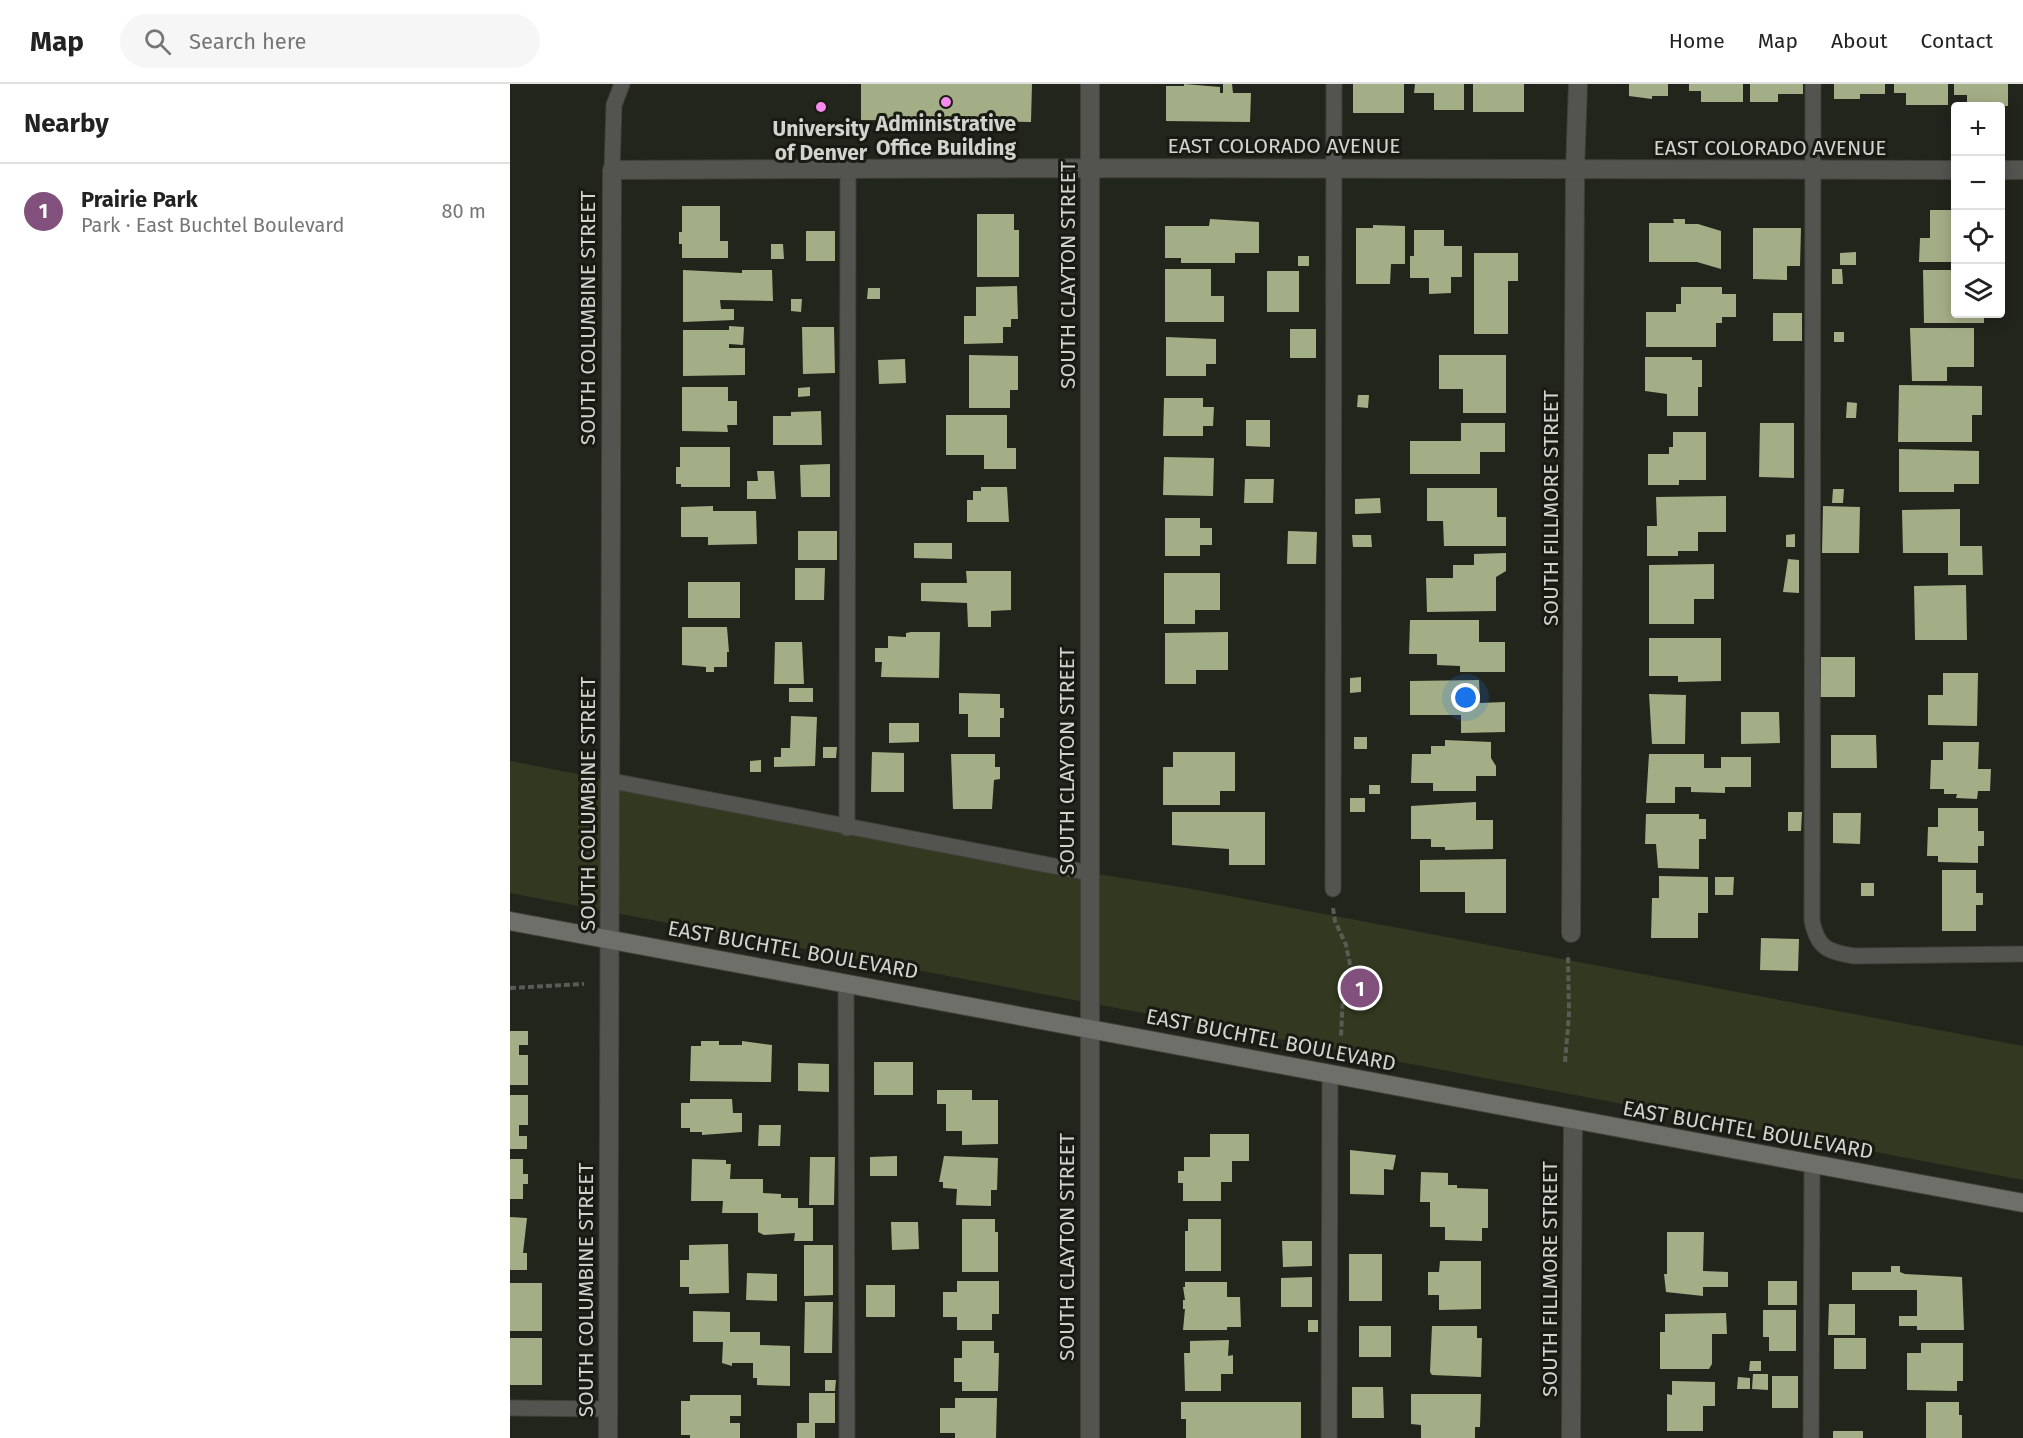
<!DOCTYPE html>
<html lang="en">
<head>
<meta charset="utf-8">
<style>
	:root { --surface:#fff; --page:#f6f6f6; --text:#222; --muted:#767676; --line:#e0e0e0; --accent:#81507d }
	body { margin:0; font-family:"Fira Sans",sans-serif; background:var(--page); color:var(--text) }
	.controls { position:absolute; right:18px; top:18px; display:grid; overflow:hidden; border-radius:6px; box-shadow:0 3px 15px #0003 }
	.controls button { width:54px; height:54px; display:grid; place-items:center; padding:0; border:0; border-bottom:2px solid var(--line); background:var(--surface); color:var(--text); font:30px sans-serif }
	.you { position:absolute; left:956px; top:614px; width:21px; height:21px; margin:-15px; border:4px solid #fff; border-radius:50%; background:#1a73e8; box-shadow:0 0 0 9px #1a73e833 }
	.badge { display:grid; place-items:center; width:39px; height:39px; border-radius:50%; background:var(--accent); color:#fff; font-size:20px; font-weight:700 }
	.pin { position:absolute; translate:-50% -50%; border:3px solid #fff; box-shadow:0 2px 6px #0006 }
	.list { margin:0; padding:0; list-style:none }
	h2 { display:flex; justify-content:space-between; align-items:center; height:78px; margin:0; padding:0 24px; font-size:26px }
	h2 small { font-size:20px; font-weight:400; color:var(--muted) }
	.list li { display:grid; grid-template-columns:39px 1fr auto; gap:18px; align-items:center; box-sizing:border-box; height:96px; padding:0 24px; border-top:2px solid var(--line) }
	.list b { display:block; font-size:22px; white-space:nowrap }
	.list p { margin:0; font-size:20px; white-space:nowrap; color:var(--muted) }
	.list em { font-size:20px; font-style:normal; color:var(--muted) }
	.icon { flex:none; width:33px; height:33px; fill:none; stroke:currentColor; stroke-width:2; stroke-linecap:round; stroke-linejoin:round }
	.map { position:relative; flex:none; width:1513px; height:1354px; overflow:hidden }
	header { display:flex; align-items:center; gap:36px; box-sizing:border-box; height:84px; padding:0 30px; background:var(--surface); border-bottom:2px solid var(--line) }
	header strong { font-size:28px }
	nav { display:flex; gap:33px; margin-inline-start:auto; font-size:21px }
	.search { width:420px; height:54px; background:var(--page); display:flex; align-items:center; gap:15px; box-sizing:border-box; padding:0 21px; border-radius:33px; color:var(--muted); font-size:22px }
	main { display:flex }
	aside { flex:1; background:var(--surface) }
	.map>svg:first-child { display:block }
	.green { fill:#333921 }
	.building { fill:#a4ae86 }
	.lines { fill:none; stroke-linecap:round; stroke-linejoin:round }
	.lane-casing { stroke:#3e4138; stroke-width:17 }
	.street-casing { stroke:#3e4138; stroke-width:20 }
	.secondary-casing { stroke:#3e4138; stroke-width:20 }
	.path { stroke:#595c54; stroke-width:4; stroke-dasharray:6 3; stroke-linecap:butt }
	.lane { stroke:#53544f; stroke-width:15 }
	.street { stroke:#53544f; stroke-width:18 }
	.secondary { stroke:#6d6f68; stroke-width:18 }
	.poi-dot { fill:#f689ed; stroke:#191b13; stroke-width:2 }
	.labels { text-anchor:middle; stroke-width:6; stroke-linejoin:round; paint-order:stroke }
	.poi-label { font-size:21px; font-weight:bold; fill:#d1d3cd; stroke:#191b13 }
	.street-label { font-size:21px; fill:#d1d3cd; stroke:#191b13 }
</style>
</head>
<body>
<header>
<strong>Map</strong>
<div class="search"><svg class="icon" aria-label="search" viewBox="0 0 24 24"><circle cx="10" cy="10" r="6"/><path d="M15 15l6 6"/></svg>Search here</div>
<nav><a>Home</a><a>Map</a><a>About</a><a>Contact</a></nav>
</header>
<main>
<aside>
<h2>Nearby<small></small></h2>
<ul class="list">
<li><span class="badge">1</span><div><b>Prairie Park</b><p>Park · East Buchtel Boulevard</p></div><em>80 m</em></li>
</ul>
</aside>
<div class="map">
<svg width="1513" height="1354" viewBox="0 0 1513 1354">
	<rect width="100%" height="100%" fill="#22251c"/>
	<path class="green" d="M0,677l580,112 97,15 836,158v134l-1513,-287z"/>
	<path class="building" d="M351,0h171l-1,38 -170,-2z
		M674,0l36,3v6h3v-9h9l1,9h18l-1,29 -84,-1v-35h18z
		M843,0h51v29h-51z
		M905,0h49v26h-30v-17h-20z
		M963,0h51v28h-51z
		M1119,0h39v12h-16v3l-23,-3z
		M1179,0h54v18h-42v-11h-12z
		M1240,0h53v10h-25v8h-28z
		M1324,0h51v10h-25v5h-26z
		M1384,0h54v21h-42v-12h-12z
		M1444,0h54v22h-41v-11h-13z
		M172,122h38v35h8v17h-46v-14h-3v-12h3z
		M1420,126h26v52h-37l1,-24h10z
		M467,130h37v16h5v47h-42z
		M700,135l49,3v31h-24v10h-54v-5h-16v-32h44z
		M1163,135h12v5h13l23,7v38l-24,-7h-48v-39h25z
		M863,141l32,1v38h-14l-1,20h-34v-56h17z
		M1243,144h48l-1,38h-13v14l-34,-1z
		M904,146h30v16h18v31h-11v16l-22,1v-16h-19v-22h4z
		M296,147h29v30h-29z
		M261,160h12l1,15h-13z
		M1346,168v13h-16v-12z
		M964,169h44v28h-10v53h-34z
		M788,172h11v10h-11z
		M655,185h46v27h13v26h-59z
		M1322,185h10l1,15h-11z
		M173,186l59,3v-3h30l1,31 -53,-1 1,9h13v11l-51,2z
		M1413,186h33v44h28v9h-60z
		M757,187h32v41h-32z
		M507,202l1,33h-7v8h-8v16l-39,1v-28h12v-29z
		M1171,203h41v7h14v23h-14v6h-6v24h-70v-35h30v-8h5z
		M358,204h12v11h-13z
		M281,215h11l-1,13 -10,-1z
		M1263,229h29v28h-29z
		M219,242l15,1 -1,18 -14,-1v4h16v27l-62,1v-46h46z
		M292,243h32l1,46 -32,1z
		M1400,244h64v39h-27v14h-35z
		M780,245h26v29h-26z
		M1324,248h10v10h-10z
		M656,253l50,2v25h-10v12h-40z
		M459,271l49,1v34h-8v18h-41z
		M929,271h67v58h-43v-24h-24z
		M1135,273h47v3h10v27h-4v29h-31v-22l-22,-3z
		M395,275l1,24 -27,1 -1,-24z
		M1389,301l83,1v29h-10v27h-74z
		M172,303h46v14h9v24h-10l1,7 -46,-1z
		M300,303v9l-12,1v-9z
		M848,311h11l-1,13 -11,-1z
		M654,314h39v9h11l-1,19h-10v10h-40z
		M1337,318l10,1 -1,15h-10z
		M311,327l1,34h-49v-29h18v-4z
		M436,331h61v33h9v21h-32v-14h-38z
		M736,336h24v27l-24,-1z
		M951,339h44v29h-25v22h-70v-33h51z
		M1250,339h34v55l-35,-1z
		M1163,348h33v48h-27v5h-31v-31h21v-7h4z
		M170,363h50v40h-49v-3h-5v-17h4z
		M1389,365l80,2v33h-25v8h-55z
		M654,373l50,1 -1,38 -50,-1z
		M320,380v33h-29l-1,-32z
		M247,387h17l2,28h-29v-18h11z
		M735,395h29l-1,24h-29z
		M471,403h26l2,35h-42v-22h6v-9h8z
		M917,404h70v29h9v29h-62l-1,-25h-16z
		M1323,405h11l-1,14h-11z
		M1216,412v36h-28v19h-20v5h-31v-30h10l-1,-29z
		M870,414l1,15 -26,1v-15z
		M203,422v5h43l1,33 -49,1v-8h-27v-30z
		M1313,422l37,1 -1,46h-37z
		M1450,425v37h22l1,29h-35v-22h-45l-1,-43z
		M655,434h35v10h12v17h-12v11h-35z
		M288,447h39v29h-39z
		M778,447l29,1 -1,32h-29z
		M1285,450v13h-9v-12z
		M842,451h19l1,12h-19z
		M404,459h38v16l-38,-1z
		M996,469v18l-10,6v34l-69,1 -1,-34h27v-13h21v-11z
		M1278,475l11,1v33l-16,-1z
		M1204,480v35h-20v25h-45v-59z
		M285,484h30l-1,32h-29z
		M456,487h45v39l-20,1v16h-23l-1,-24 -46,-2v-18h46z
		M654,489h56v37h-25v14h-31z
		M178,498h52v36h-52z
		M1456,501l1,55h-52l-1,-54z
		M900,536h69v22h26v30h-45v-6l-23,-1v-11h-28z
		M172,543h45l2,25h-2v15h-13v5h-8v-5l-24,-2z
		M401,548h29l-1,46 -58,-1 1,-15h-7v-14h13v-12l18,1v-4z
		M718,548v38h-32v14h-31v-51z
		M1139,554h72v43l-43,1v-6h-29z
		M265,558h27l2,42h-30z
		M1311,573h34v40h-35z
		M1433,589h35l-1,53 -49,-1v-30h15z
		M851,593v15l-11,1v-15z
		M969,596l1,23 25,-1v30l-44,1v-18h-51v-34z
		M279,604h24v14h-24z
		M449,609l41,1v14h4v10h-4v19h-32v-23h-9z
		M1139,610l37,1 -1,49h-33z
		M1231,628h38l1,31 -39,1z
		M281,632l26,1 -2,49 -41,1v-10h7v-9h9z
		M379,639h30v19l-30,1z
		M1321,651h45l1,33h-46z
		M844,653h13v12h-13z
		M935,656l46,2v16l5,8v10h-20v15h-43v-8h-22l1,-29h19v-8h14z
		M1433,658h36l-1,27h13l-1,22h-12l-1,8 -21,-1 1,-4h-13v-5h-14l1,-29h12z
		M313,663h14l-1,11h-13z
		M362,668l32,1v39h-33z
		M663,668h62v39h-15v14h-57v-38h10z
		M441,670h44v13h5v12l-6,1 -2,29h-39z
		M1139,670h55v14h17v-11h30v30h-26v6l-34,-1v-5h-16v16h-29z
		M251,676v12h-11v-11z
		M859,701h11v9h-11z
		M840,714h15v14h-15z
		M966,718v18h17v29l-48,1v-3h-14v-8h-20v-33z
		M1428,724h40v23h6v15h-6v17l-40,-1v-6h-11l1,-29h10z
		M662,728h93v53h-36v-16l-57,-4z
		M1278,728h14l-1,19h-13z
		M1323,729h28l-1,31 -27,-1z
		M1136,730h53v5h7v20h-7v30l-41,-1 -2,-24h-11z
		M996,775v54h-41v-21h-45v-32z
		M1432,786h34v23h7v12h-7v26h-34z
		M1149,792l49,1v36h-10v25h-47l1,-40h7z
		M1205,793h19l-1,18h-18z
		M1351,799h13v13h-13z
		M1251,854l38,1 -1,32 -38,-1z
		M0,947h18v14h-9v10h9v30h-18z
		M191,957h18v4h23v-4l30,4 -1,37 -81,-1 1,-35h10z
		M364,978h39v33h-39z
		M288,979l31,1v28l-31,-1z
		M427,1006h35v10h26v44l-36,1v-14h-16v-27h-9z
		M0,1011h18v30h-9v11h8v13h-17z
		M180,1015h42l1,14h9v19l-40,3v-3h-12v-4h-9v-25h9z
		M249,1041h22l-1,21h-22z
		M700,1050h39v27h-17v21h-11v19h-38v-18h-5v-12h6v-14h26z
		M840,1066l46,5 -3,15 -9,-1v26l-34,-1z
		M387,1072v20h-27v-19z
		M434,1072l54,2 -1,32h-6v16l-35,-1 1,-16 -14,-1v-6h-4z
		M300,1073h25l-1,48h-25z
		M0,1075h13v15h5v10h-5v15h-13z
		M182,1075l34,1v4h5l-1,15h33v14l18,1v4h17v10h15v33h-19l1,-8 -31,2 -6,-3v-19h-36l1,-12h-32z
		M911,1088l27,1v12h9v3l31,1v39h-6v13l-37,-1v-13h-15v-25h-10z
		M0,1133l17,1 -4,35h4v17h-17z
		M452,1135h33v13h3v40h-36z
		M678,1135h33v52h-36v-40h3z
		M381,1138h27l1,27 -27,1z
		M1157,1148h37l-1,39 25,1v15h-25v9l-37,-4 -2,-18h3z
		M772,1157h30v25l-29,1z
		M218,1160l1,49 -40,1v-7h-9v-27h9v-15z
		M294,1161h29v50l-29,1z
		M839,1170h33v47h-33z
		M930,1177h41v48l-42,1v-15h-11v-23h11z
		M1381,1182h9v6l5,2 57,3 2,53h-47v-4h-18v-10h18v-26h-65v-18h39z
		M237,1189l30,1v27l-31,-1z
		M802,1193v30h-31v-29z
		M447,1197h42v33h-7v16h-35v-13h-14v-25h14z
		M1258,1197h29v24h-29z
		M675,1198h42v15h13l1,30h-14v3h-44l2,-21h-2v-9h2l-2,-13h2z
		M0,1199h32v48h-32z
		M356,1201h29v32h-29z
		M295,1218h28l-1,51h-28z
		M1319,1220h26v31h-27z
		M1253,1226h33v41h-27v-14h-6z
		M183,1227l37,1v20h30v13l30,1v40l-33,-1v-7h-4v-15h-21v3l-10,-3 1,-21h-30z
		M1216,1229l1,21h-15v30l-3,5h-49v-37h5v-18z
		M798,1236h10v12h-10z
		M849,1242h32v31h-32z
		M922,1242h45v12h5l-1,39 -49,-2 -2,-3z
		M0,1254h32v47h-32z
		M1324,1254h32v31h-32z
		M719,1256l-1,16 5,-1v19h-12v17h-36l-1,-38h6v-12z
		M452,1257h32v12h5l-1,38h-36v-9h-8v-24h8z
		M1411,1259h42v38h-6v10l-50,-1v-37h14z
		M1240,1277h11v10h-12z
		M1243,1290h15v16l-16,-1z
		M1262,1292h26v32h-26z
		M1228,1293l12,1v11h-13z
		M315,1296h11l-1,11h-10z
		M1162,1297l43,1v24h-12v25h-36v-37l5,1z
		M842,1303h31l1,31h-32z
		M299,1309h26v30h-20v15h-18v-15h12z
		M901,1310h70l-1,33h-5v11h-54v-13l-10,-1z
		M180,1311h51v21h-11v7h10v15h-50v-3h-9v-34h9z
		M445,1314h42l-1,40h-41v-5h-15v-25h15z
		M671,1318h120v36h-115v-19h-5z
		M1416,1318h33v13h3v23h-36z
		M1323,1347h30v7h-30z"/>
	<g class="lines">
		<defs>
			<path id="lane" d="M1303,0l-1,836c5,28 16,32 42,36l169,-2
				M102,86l2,-65 8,-21
				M102,697l478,92
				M337,744l1,-658
				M823,805l1,-805
				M336,899l1,455
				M0,1324l98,1
				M819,1354l1,-364
				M1301,1354l1,-274"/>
			<path id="street" d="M1490,86h23
				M1061,849l4,-763 3,-86
				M98,1354l4,-1268 478,-2 866,2
				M580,1354v-1354
				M1061,1354l2,-318"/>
			<path id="secondary" d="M0,837l1513,282"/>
		</defs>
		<use href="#lane" class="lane-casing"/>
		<use href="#street" class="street-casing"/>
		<use href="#secondary" class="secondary-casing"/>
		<path class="path" d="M823,824l2,13 11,24 5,24 -8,24 -2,43
			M0,904l74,-4
			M1055,978l4,-48 -1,-60"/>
		<use href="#lane" class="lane"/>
		<use href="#street" class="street"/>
		<use href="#secondary" class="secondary"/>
	</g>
	<g class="poi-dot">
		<circle cx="436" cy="18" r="6"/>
		<circle cx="311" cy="23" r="6"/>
	</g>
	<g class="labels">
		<g class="poi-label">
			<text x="436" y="47">Administrative<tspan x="436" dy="24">Office Building</tspan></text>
			<text x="311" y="52">University<tspan x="311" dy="24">of Denver</tspan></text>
		</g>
		<g class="street-label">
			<text x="774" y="69">EAST COLORADO AVENUE</text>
			<text x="1260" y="71">EAST COLORADO AVENUE</text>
			<text transform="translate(558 191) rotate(-90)" y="7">SOUTH CLAYTON STREET</text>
			<text transform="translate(78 234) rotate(-90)" y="7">SOUTH COLUMBINE STREET</text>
			<text transform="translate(1041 424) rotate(-90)" y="7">SOUTH FILLMORE STREET</text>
			<text transform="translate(557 677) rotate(-90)" y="7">SOUTH CLAYTON STREET</text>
			<text transform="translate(78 720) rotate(-90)" y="7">SOUTH COLUMBINE STREET</text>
			<text transform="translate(283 866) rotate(10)" y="7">EAST BUCHTEL BOULEVARD</text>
			<text transform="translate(761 956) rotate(11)" y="7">EAST BUCHTEL BOULEVARD</text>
			<text transform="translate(1238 1046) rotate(10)" y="7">EAST BUCHTEL BOULEVARD</text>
			<text transform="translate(557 1163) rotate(-90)" y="7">SOUTH CLAYTON STREET</text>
			<text transform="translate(1040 1195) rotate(-90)" y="7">SOUTH FILLMORE STREET</text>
			<text transform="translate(76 1206) rotate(-90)" y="7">SOUTH COLUMBINE STREET</text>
		</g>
	</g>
</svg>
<div class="controls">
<button>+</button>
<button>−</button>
<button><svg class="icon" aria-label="locate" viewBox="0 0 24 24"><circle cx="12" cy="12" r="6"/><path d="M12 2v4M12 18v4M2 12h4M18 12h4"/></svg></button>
<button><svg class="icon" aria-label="layers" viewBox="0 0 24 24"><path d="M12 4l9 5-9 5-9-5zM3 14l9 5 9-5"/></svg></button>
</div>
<div class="you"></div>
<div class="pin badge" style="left:850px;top:904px">1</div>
</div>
</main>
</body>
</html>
